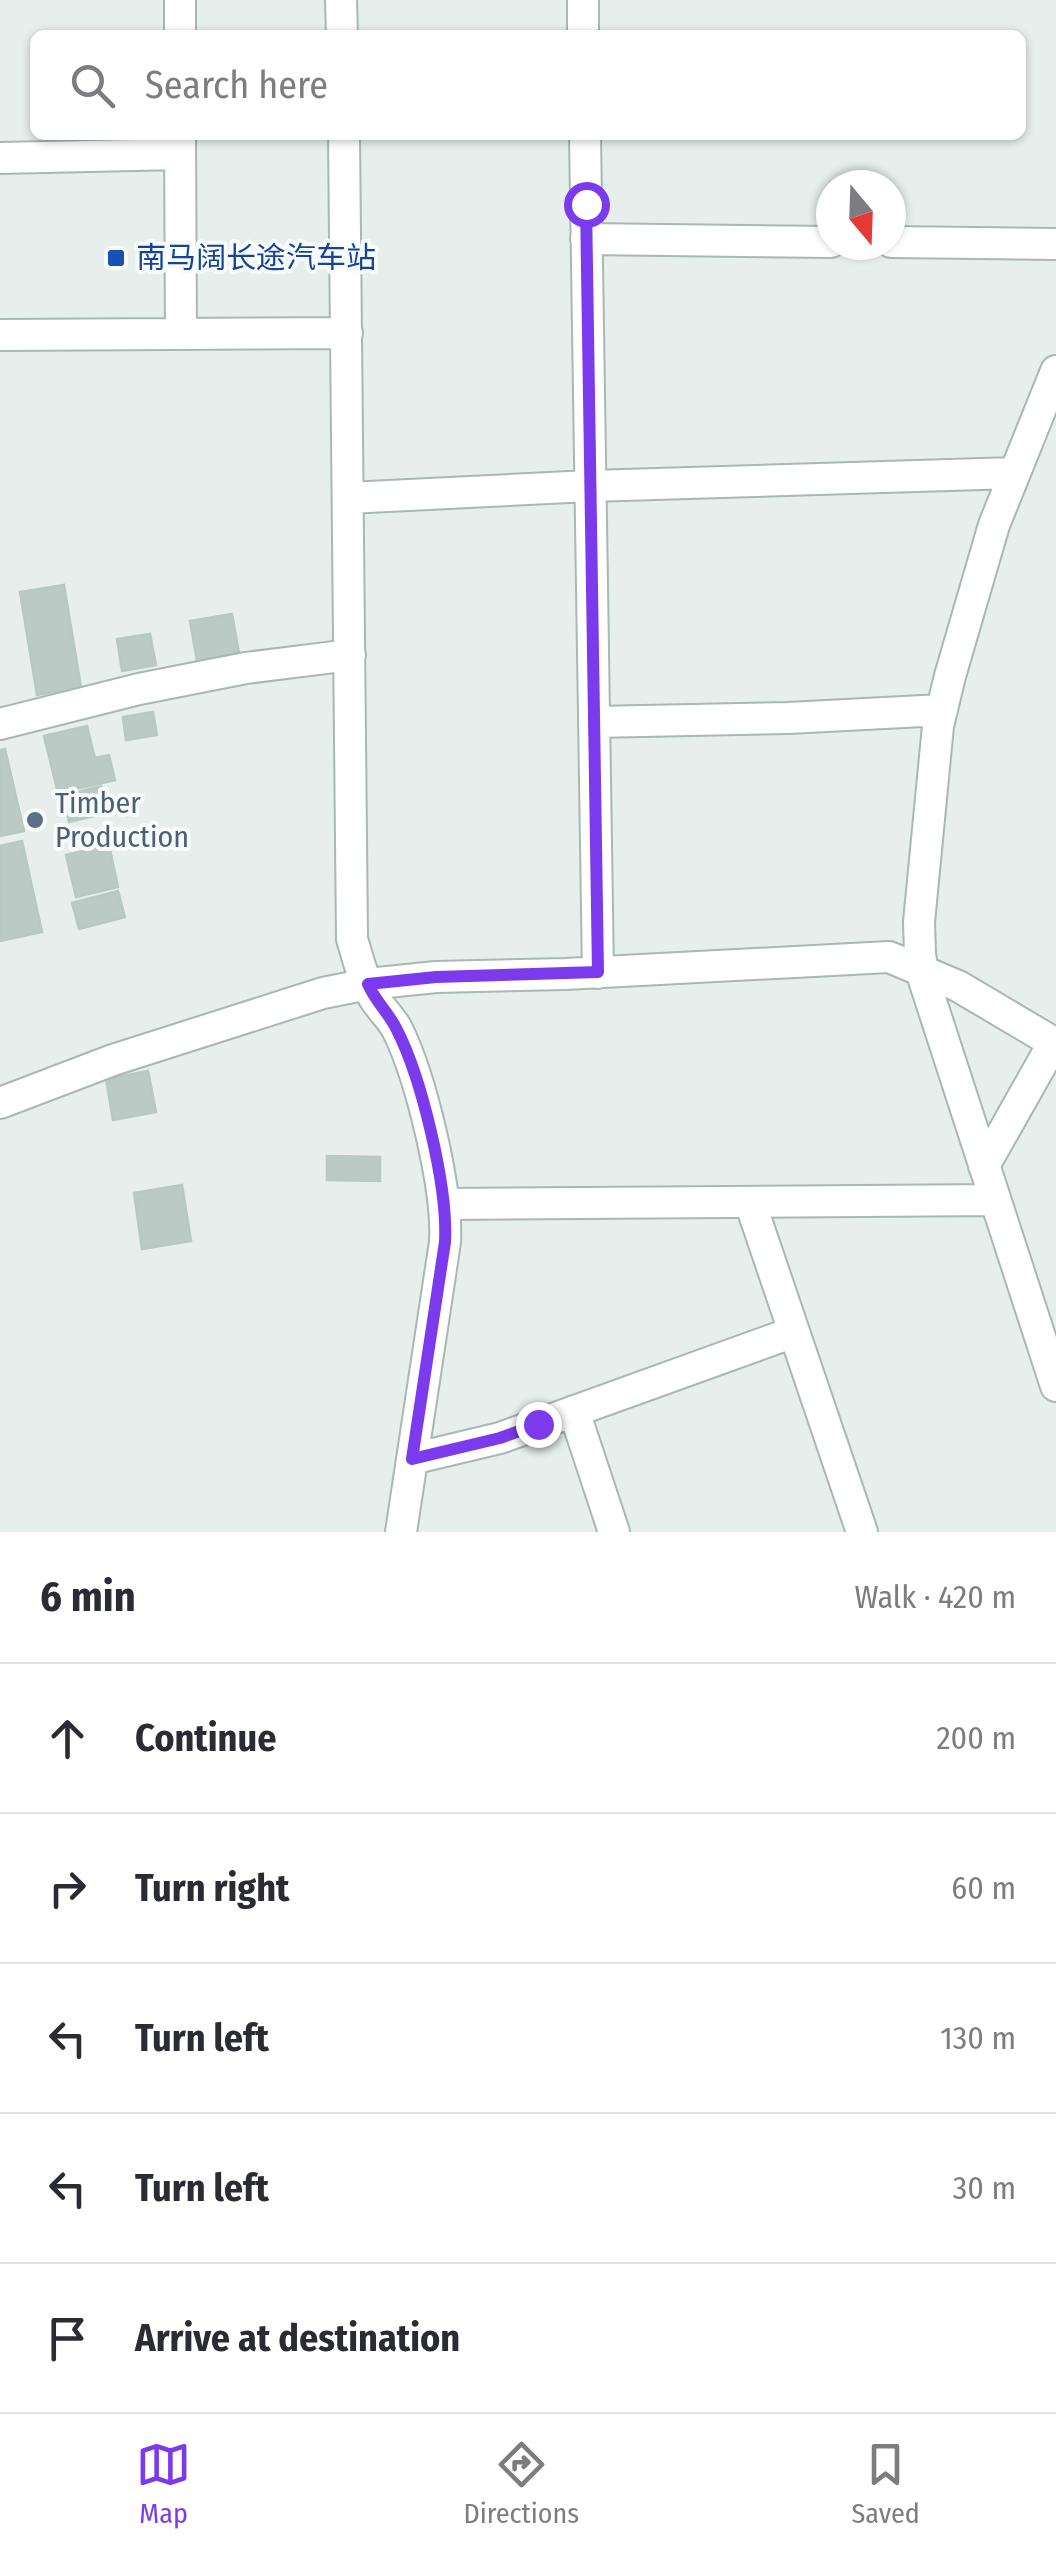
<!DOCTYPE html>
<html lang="en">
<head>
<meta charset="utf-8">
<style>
	:root { --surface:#fff; --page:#f7f7f7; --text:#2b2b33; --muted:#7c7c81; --line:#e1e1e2; --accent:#7c3aed }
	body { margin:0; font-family:"Fira Sans Condensed","Noto Sans SC",sans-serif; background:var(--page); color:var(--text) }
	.compass { position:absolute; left:816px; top:170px; width:90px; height:90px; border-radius:50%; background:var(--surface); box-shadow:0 2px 8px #0004; rotate:161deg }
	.stop { position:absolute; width:30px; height:30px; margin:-22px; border:8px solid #7c3aed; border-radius:50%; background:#fff }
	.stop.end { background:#7c3aed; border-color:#fff; box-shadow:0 2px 10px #0008 }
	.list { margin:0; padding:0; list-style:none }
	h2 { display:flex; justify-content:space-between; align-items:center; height:130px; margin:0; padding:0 40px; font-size:42px }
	h2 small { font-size:32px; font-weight:400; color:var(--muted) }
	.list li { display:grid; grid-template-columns:65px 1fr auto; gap:30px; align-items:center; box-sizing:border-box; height:150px; padding:0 40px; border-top:2px solid var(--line) }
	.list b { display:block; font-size:38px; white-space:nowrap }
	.list em { font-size:32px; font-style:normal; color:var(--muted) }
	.icon { flex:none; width:55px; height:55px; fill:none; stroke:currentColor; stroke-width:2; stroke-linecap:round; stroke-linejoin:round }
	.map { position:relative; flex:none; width:1056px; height:1532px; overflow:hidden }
	.search { position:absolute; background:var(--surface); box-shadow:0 2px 8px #0004; left:30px; right:30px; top:30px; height:110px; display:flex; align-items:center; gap:25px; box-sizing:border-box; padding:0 35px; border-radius:15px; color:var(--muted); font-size:38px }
	.sheet { height:880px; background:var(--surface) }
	nav { display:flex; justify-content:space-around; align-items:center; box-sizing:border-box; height:140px; border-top:2px solid var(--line); background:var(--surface); font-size:28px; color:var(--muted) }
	nav a { display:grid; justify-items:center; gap:5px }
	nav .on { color:var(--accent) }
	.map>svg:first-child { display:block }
	.building { fill:#bbcac4; stroke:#b8c9c2; stroke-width:2.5 }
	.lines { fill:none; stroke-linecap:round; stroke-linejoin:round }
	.minor-casing { stroke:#a8b8b2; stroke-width:34 }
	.minor { stroke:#fff; stroke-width:30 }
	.route { stroke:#7c3aed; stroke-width:12 }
	.transit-dot { fill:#1a4fb4; stroke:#f7fbf9; stroke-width:4 }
	.service-dot { fill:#5c6f8a; stroke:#f7fbf9; stroke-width:4 }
	.labels { text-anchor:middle; stroke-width:8; stroke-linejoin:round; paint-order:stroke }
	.transit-label { font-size:30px; fill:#164399; stroke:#f7fbf9; text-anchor:start }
	.service-label { font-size:30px; fill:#4e5e75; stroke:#f7fbf9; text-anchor:start }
</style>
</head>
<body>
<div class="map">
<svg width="1056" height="1532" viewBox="0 0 1056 1532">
	<rect width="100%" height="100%" fill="#e6efeb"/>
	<path class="building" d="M64,585l17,102 -44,8 -17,-103z
		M232,614l7,39 -42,8 -7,-40z
		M150,634l6,31 -34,6 -5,-32z
		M153,712l4,23 -31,5 -3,-23z
		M87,726l8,32 14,-3 6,25 -57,13 -14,-57z
		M5,749l19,82 -24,5v-86z
		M101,786l6,27 -38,9 -6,-26z
		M22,841l20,91 -42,9v-95z
		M109,845l9,42 -42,10 -10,-42z
		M118,891l7,26 -46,12 -7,-26z
		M148,1071l8,41 -43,8 -7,-41z
		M327,1156l53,1v24l-53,-1z
		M182,1185l9,56 -49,8 -8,-56z"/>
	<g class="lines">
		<defs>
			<path id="minor" d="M180,0v35
				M341,0l1,35
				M583,0v35
				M180,135l1,199
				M344,135l8,804c6,20 11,41 22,59 7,11 17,20 23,31 24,48 51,160 48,213l-44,290
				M585,135l13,838
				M0,158l180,-4
				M586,239l245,3
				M891,242l165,2
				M0,335l347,-2
				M1056,371l-62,154 -44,151 -12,50 -19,196 1,32 4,26 132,406
				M348,498l242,-12 424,-13
				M594,722l194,-4 154,-8
				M0,724l139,-35 107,-21 104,-13
				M0,1103l113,-43 210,-67 45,-9 68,-7 129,-3 324,-17 69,29 98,58
				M984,1166l70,-124
				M750,1202l112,330
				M444,1204l551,-4
				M574,1411l40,121
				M412,1459l88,-21 294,-106"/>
		</defs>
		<use href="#minor" class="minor-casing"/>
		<use href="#minor" class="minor"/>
	</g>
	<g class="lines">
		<path class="route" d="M538,1424l-38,14 -88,21 33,-217c3,-54 -23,-163 -48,-212 -8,-17 -22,-29 -29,-46l68,-7 162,-5 -12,-768"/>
	</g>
	<rect class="transit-dot" x="106" y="248" width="20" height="20" rx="5"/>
	<circle class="service-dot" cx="35" cy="820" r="10"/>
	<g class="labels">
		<g class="transit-label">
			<text x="136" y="268">南马阔长途汽车站</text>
		</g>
		<g class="service-label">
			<text x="55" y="813">Timber<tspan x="55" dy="34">Production</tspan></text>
		</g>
	</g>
</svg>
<svg class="compass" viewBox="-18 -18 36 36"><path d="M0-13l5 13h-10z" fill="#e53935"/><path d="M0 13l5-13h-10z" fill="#7c7c81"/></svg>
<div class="stop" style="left:586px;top:204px"></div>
<div class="stop end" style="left:538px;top:1424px"></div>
<div class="search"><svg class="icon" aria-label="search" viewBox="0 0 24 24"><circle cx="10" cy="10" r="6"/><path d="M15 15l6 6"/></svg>Search here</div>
</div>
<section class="sheet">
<h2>6 min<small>Walk · 420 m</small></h2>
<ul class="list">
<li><svg class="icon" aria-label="ahead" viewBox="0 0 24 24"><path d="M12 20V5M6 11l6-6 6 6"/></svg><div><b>Continue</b></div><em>200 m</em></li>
<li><svg class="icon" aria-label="right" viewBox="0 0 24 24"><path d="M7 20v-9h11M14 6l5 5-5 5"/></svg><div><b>Turn right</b></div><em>60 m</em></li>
<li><svg class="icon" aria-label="left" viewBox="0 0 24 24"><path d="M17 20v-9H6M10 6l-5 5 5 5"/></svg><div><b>Turn left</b></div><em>130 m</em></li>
<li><svg class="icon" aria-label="left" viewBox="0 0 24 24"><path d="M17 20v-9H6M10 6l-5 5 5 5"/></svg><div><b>Turn left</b></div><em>30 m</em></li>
<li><svg class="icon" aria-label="arrive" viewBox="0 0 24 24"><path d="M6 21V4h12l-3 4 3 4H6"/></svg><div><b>Arrive at destination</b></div></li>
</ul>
</section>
<nav>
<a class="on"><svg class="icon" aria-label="map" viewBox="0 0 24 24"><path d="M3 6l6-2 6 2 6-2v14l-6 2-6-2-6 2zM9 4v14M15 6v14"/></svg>Map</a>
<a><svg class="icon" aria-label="directions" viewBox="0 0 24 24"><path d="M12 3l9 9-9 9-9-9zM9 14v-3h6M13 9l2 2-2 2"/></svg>Directions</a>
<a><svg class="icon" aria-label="saved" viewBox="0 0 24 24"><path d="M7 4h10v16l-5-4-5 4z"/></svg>Saved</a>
</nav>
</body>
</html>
